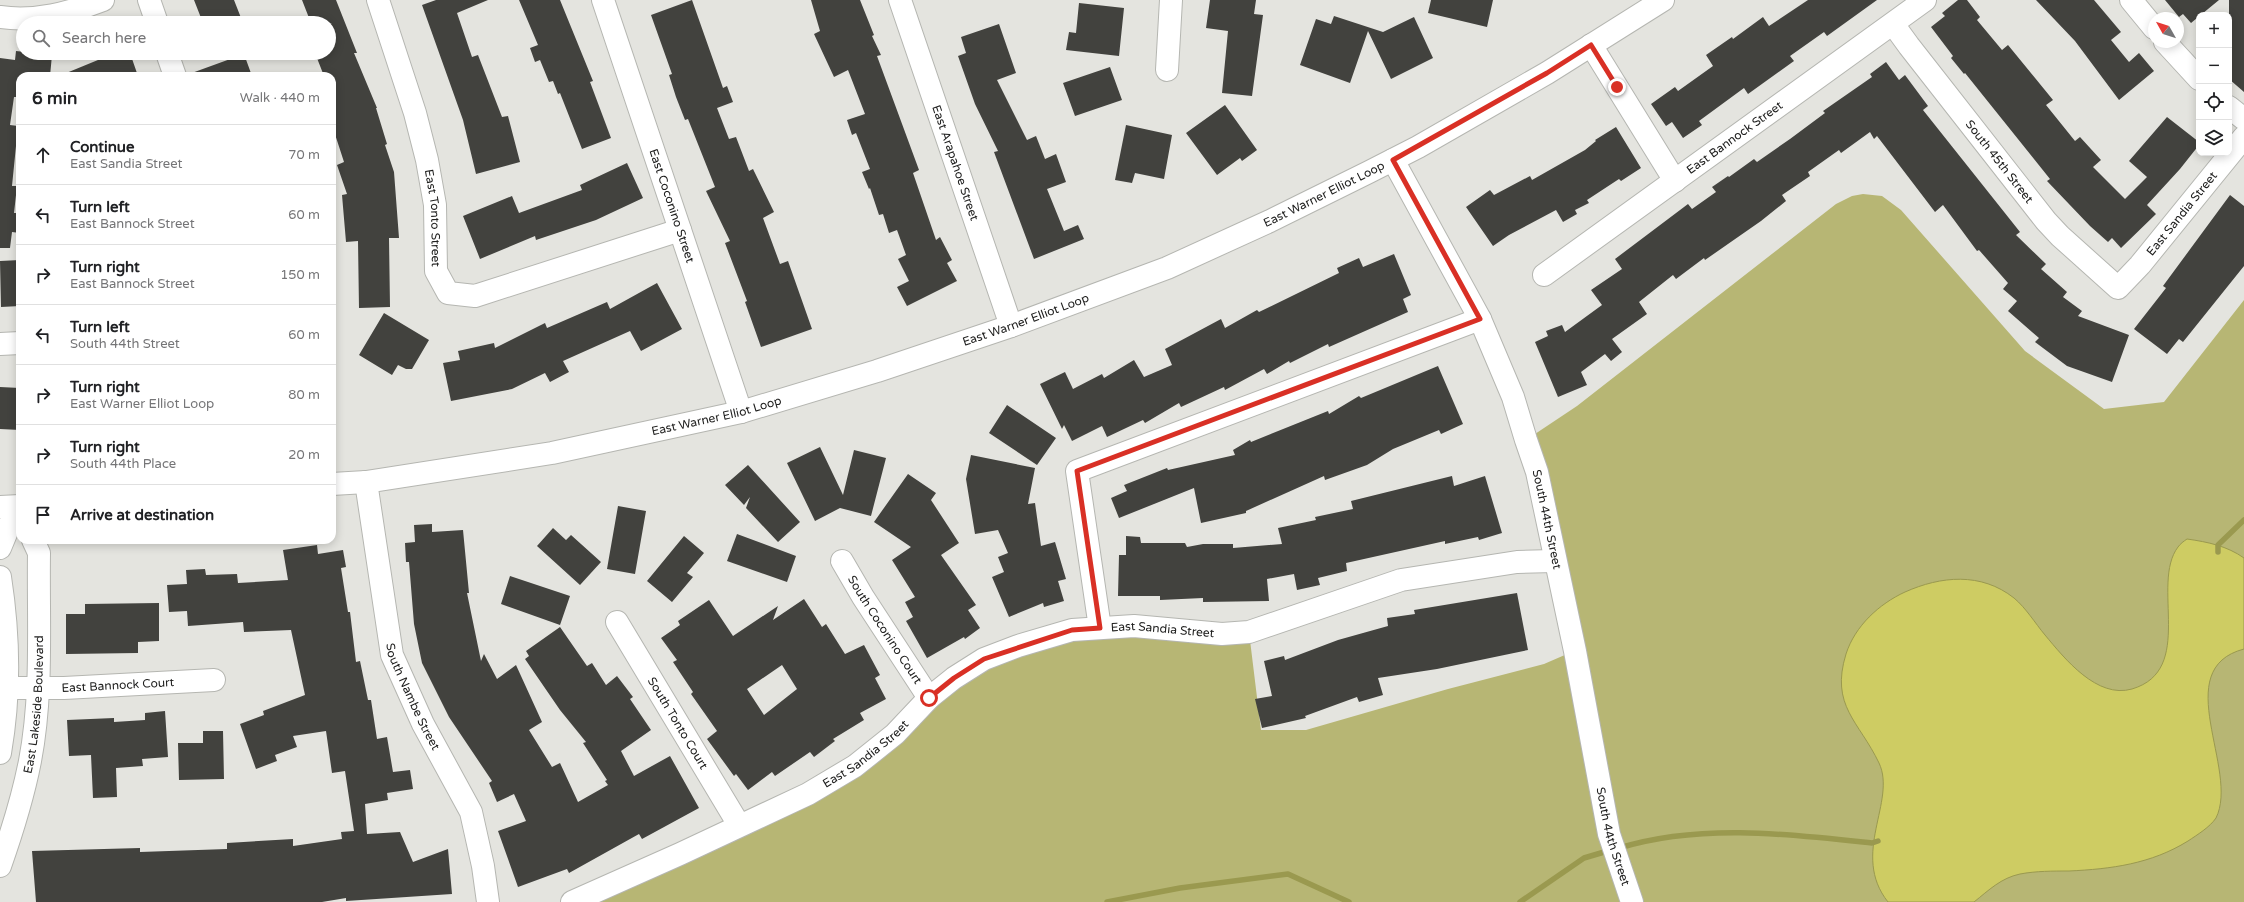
<!DOCTYPE html>
<html lang="en">
<head>
<meta charset="utf-8">
<style>
	:root { --surface:#fff; --page:#f2f2f2; --text:#202124; --muted:#757577; --line:#e0e0e0 }
	body { margin:0; font-family:"Varela Round",sans-serif; background:var(--page); color:var(--text) }
	.controls { position:absolute; right:12px; top:12px; display:grid; overflow:hidden; border-radius:8px; box-shadow:0 2px 10px #0003 }
	.controls button { width:36px; height:36px; display:grid; place-items:center; padding:0; border:0; border-bottom:1px solid var(--line); background:var(--surface); color:var(--text); font:20px sans-serif }
	.compass { position:absolute; left:2148px; top:12px; width:36px; height:36px; border-radius:50%; background:var(--surface); box-shadow:0 2px 10px #0003; rotate:309deg }
	.stop { position:absolute; width:12px; height:12px; margin:-9px; border:3px solid #d93025; border-radius:50%; background:#fff }
	.stop.end { background:#d93025; border-color:#fff; box-shadow:0 1px 4px #0008 }
	.list { margin:0; padding:0; list-style:none }
	h2 { display:flex; justify-content:space-between; align-items:center; height:52px; margin:0; padding:0 16px; font-size:17px }
	h2 small { font-size:13px; font-weight:400; color:var(--muted) }
	.list li { display:grid; grid-template-columns:26px 1fr auto; gap:12px; align-items:center; box-sizing:border-box; height:60px; padding:0 16px; border-top:1px solid var(--line) }
	.list b { display:block; font-size:15px; white-space:nowrap }
	.list p { margin:0; font-size:13px; white-space:nowrap; color:var(--muted) }
	.list em { font-size:13px; font-style:normal; color:var(--muted) }
	.icon { flex:none; width:22px; height:22px; fill:none; stroke:currentColor; stroke-width:2; stroke-linecap:round; stroke-linejoin:round }
	.map { position:relative; flex:none; width:2244px; height:902px; overflow:hidden }
	.search { position:absolute; background:var(--surface); box-shadow:0 2px 10px #0003; left:16px; top:16px; width:320px; height:44px; display:flex; align-items:center; gap:10px; box-sizing:border-box; padding:0 14px; border-radius:22px; color:var(--muted); font-size:15px }
	.panel { position:absolute; background:var(--surface); box-shadow:0 2px 10px #0003; left:16px; top:72px; width:320px; height:472px; border-radius:12px }
	.map>svg:first-child { display:block }
	.green { fill:#b7b674 }
	.water { fill:#cecc63; stroke:#9a994f }
	.lines { fill:none; stroke-linecap:round; stroke-linejoin:round }
	.stream { stroke:#9a994f; stroke-width:5.5 }
	.building { fill:#42423e; fill-rule:evenodd }
	.minor-casing { stroke:#b5b6b1; stroke-width:24 }
	.major-casing { stroke:#b5b6b1; stroke-width:24 }
	.minor { stroke:#fff; stroke-width:22 }
	.major { stroke:#fff; stroke-width:22 }
	.route { stroke:#d93025; stroke-width:5 }
	.labels { text-anchor:middle; stroke-width:4; stroke-linejoin:round; paint-order:stroke }
	.street-label { font-size:12px; fill:#212120; stroke:#fffffe }
</style>
</head>
<body>
<div class="map">
<svg width="2244" height="902" viewBox="0 0 2244 902">
	<rect width="100%" height="100%" fill="#e4e4df"/>
	<path class="green" d="M1863,194l19,2 19,14 124,141 79,58 60,-7 80,-102v602h-1672l236,-108 146,-116 118,-48 177,2 12,98h45l142,-41 96,-25 30,-13 -48,-211 51,-34 259,-202 16,-8z"/>
	<path class="water" d="M2187,539c21,3 40,7 57,19v91c-76,20 -4,121 -28,169 -6,9 -19,17 -28,23 -37,23 -77,28 -119,30 -16,0 -33,0 -49,3 -19,4 -31,16 -46,28h-86c-38,-48 9,-101 -9,-139 -20,-42 -49,-57 -33,-109 9,-28 33,-50 59,-62 36,-16 76,-20 109,6 12,10 21,25 31,37 20,24 52,64 87,54 64,-19 18,-105 46,-142 2,-3 6,-6 9,-8z"/>
	<g class="lines">
		<path class="stream" d="M2218,552v-7l26,-25
			M1619,848c81,-25 170,-14 253,-5l6,-2
			M1107,902l73,-14 108,-14 61,28
			M1520,902l64,-44 27,-8"/>
	</g>
	<path class="building" d="M194,0h40l9,23h-40z
		M302,0h34l21,53h-3l23,55h-1l11,36 -2,1 9,27 5,66h-10l1,69 -31,1 -1,-67 -12,1 -4,-47 5,-1 -10,-29 7,-3 -12,-37v-49h-8l-9,-23h14v-29l3,-1h-21z
		M436,0h52l-31,13 15,44 6,-2 24,62 6,-1 12,46 -44,12 -13,-54 -41,-115z
		M519,0h41l33,81 -3,1 21,56 -29,11 -22,-56 -2,1 -5,-13 -4,1 -9,-22 -5,2 -5,-14 8,-3z
		M692,0l31,88 4,-2 6,16 -16,6 12,31 7,-2 13,34 4,-2 21,43 -11,6 17,46 8,-3 24,68 -51,18 -16,-45 2,-1 -22,-58 5,-2 -24,-50 9,-4 -27,-68 -3,1 -9,-23 -7,-22 3,-1 -21,-59z
		M811,0h49l14,35 -2,1 9,19 -4,1 42,114 -6,3 23,67 4,-3 12,23 -5,3 10,18 -50,25 -10,-19 12,-6 -11,-22 8,-4 -9,-25 -8,3 -6,-19 -4,1 -9,-27 -1,1 -7,-17 8,-3 -14,-36 -4,2 -5,-15 18,-6 -17,-44 -14,7 -20,-43 6,-3z
		M1210,0h46l-2,14 9,1 -11,81 -30,-3 6,-62 -22,-3z
		M1431,0h62l-6,27 -59,-14z
		M1808,0h69l-50,36 -3,-4 -34,24 4,5 -46,33 -4,-6 -45,33 3,4 -19,13 -11,-16 -6,4 -15,-22 24,-17 3,4 35,-25 -7,-11 26,-18 1,2 30,-22 6,9z
		M1958,0h9l13,17 -3,3 25,30 6,-5 45,55 -7,5 29,36 5,-4 21,23 -8,7 32,32 22,-22 -18,-16 38,-44 32,25v3l-19,24 -33,36 9,9 -35,34 -9,-10 -4,4 -18,-16 -43,-45 3,-2 -85,-106 -1,1 -13,-16 2,-2 -22,-29 14,-11 -3,-3z
		M2036,0h58l27,32 -10,8 18,22 10,-9 15,18 -35,29 -44,-59z
		M2165,0h54l-28,23 -8,-9 -4,3z
		M2229,0h15v92l-15,-13z
		M1079,3l45,5 -5,48 -53,-6 3,-18 7,1z
		M1334,16l49,16 31,-15 19,41 -42,21 -23,-48 -18,52 -50,-18 16,-46 15,5z
		M999,24l17,49 -19,7 30,60 9,-4 9,23 11,-5 10,28 -19,7 17,42 14,-6 6,14 -50,20 -40,-107 4,-1 -23,-47 -17,-48 8,-3 -5,-16z
		M16,51l36,4 -2,21h-30v21h-6l-4,28 8,1 -6,60h5l-3,27h6v20l-8,-1 -2,16h-10v-190l15,2z
		M115,53h15l8,23h-79z
		M244,54l8,22h-62l-1,-2z
		M1886,62l13,18 6,-5 23,31 -5,4 97,122 -4,3 30,29 -5,5 26,23 -4,5 19,14 -4,5 51,19 -17,47 -45,-16 -32,-24 4,-4 -31,-27 9,-10 -14,-12 5,-6 -29,-33 -2,1 -34,-46 -8,7 -58,-76 -3,3 -4,-7 -29,21 -2,-3 -31,22 2,4 -28,19 4,6 -25,20 -56,39 -1,-2 -28,21 -3,-4 -34,27 8,12 -35,25 10,13 -11,9 -6,-7 -24,18 6,13 -29,12 -23,-55 13,-6 -2,-5 16,-6 3,7 37,-27 -11,-15 31,-21 -7,-10 73,-55 4,5 24,-17 -4,-5 16,-11 1,1 25,-18 3,3 33,-23 35,-26 -2,-2 49,-34 -2,-3z
		M1110,67l12,33 -47,16 -12,-33z
		M1225,105l32,45 -15,11 -2,-3 -23,17 -31,-42z
		M1126,125l46,10 -8,44 -29,-6 -3,10 -17,-3z
		M1616,127l25,41 -20,13 -2,-2 -32,21 2,3 -14,7 2,4 -14,8 -7,-12 -47,25 -16,11 -27,-39 24,-17 4,5 36,-19 2,4 53,-30 11,-9 -1,-1z
		M627,163l16,35 -47,22 -60,20 -1,-4 -55,23 -17,-43 49,-20 7,17 63,-23 -2,-5z
		M2230,195l14,11v60l-61,76 -4,-3 -12,15 -33,-25 32,-41 -3,-2z
		M1394,254l17,41 -8,4 5,13 -79,35 -1,-3 -38,19 -1,-2 -22,13 -3,-5 -39,21 -1,-3 -43,20 -2,-4 -34,20 -2,-3 -36,17 -5,-11 -30,15 -8,-16 -2,4 -22,-45 25,-12 8,17 29,-15 2,4 30,-18 10,17 28,-12 -7,-16 56,-30 4,9 32,-18 2,2 80,-39 -2,-5 22,-10 4,9z
		M20,260v46l-19,1 -1,-46z
		M657,283l25,46 -41,22 -11,-20 -67,30 6,11 -19,10 -5,-9 -33,16 -61,12 -8,-38 17,-3 -2,-9 36,-8 1,5 50,-25 2,5 60,-26 3,7z
		M384,313l45,27 -17,29h-6l-8,-4 -6,10 -33,-20z
		M1438,366l25,58 -22,10 -2,-4 -46,19 -26,16 -42,15 -1,-4 -78,35v2l-45,10 -7,-35 -75,30 -8,-20 16,-7 -3,-6 43,-17 1,2 67,-15 -2,-5 17,-10 1,2 77,-31 1,3 30,-18 2,2z
		M0,387l20,1v42l-20,-1z
		M1007,405l49,33 -19,27 -48,-32z
		M820,447l23,48 11,-45 32,8 -15,58 -31,-8 -25,13 -28,-58z
		M971,455l64,13 -7,36 7,-1 6,43 14,-4 11,37 -8,2 6,20 -20,6 -1,-4 -34,14 -17,-40 12,-5 -6,-15 10,-4 -10,-23 -23,4 -9,-55z
		M748,465l52,57 -22,20 -32,-34 4,-11 -6,8 -19,-20z
		M908,474l28,19 -5,7 28,43 -18,12 35,50 -8,5 12,18 -15,11 -1,-2 -37,21 -21,-37 7,-4 -8,-15 10,-5 -23,-37 19,-13 -37,-25z
		M1452,476l2,10 31,-10 17,57 -23,7 -1,-3 -33,7v-3l-99,22 1,8 -29,7 2,7 -23,5 -3,-16 -27,5 2,22 -66,1v-4l-43,2v-4h-42l1,-41h7v-19l14,1 1,6h44l2,4 16,-3h30v4l49,-4 -4,-16 38,-8 -1,-3 38,-8 -2,-8z
		M618,506l28,5 -11,63 -28,-5z
		M432,524v8l31,-2 6,63h-2l14,68 3,-7 13,25 19,-14 26,57 -13,8 23,37 8,-4 18,39 30,-17 -3,-4 2,-1 -24,-37 3,-1 -26,-32 -35,-51 4,-3 -3,-5 34,-24 27,39 5,-3 14,22 11,-9 16,21 -3,2 21,31 -30,21 13,25 36,-20 29,52 -57,31 -3,-5 -70,39 -2,-4 -49,18 -20,-56 28,-10 -12,-27 -17,8 -8,-19 3,-2 -43,-64 -27,-54 -8,-39 -5,-62h-3l-1,-19 10,-1 -1,-17z
		M553,528l13,12 5,-5 30,27 -21,23 -43,-39z
		M737,534l59,22 -9,26 -60,-21z
		M684,536l20,17 -17,20 6,4 -21,25 -25,-21z
		M317,545l1,9 25,-4 3,17 -5,1 7,44h2l6,50 4,-1 8,39h3l6,39 10,-2 6,35 17,-2 3,19 -26,4 1,7 -23,4 2,30 33,-2 13,30 35,-13 4,45 -106,7v-3l-24,4h-286l-4,-51 108,-3v4l87,-3v-6l66,-4v7l49,-7 -1,-7 13,-1 -9,-60 -13,2 -6,-42 -33,5 4,11 -22,8 2,6 -21,8 -16,-45 24,-9 -1,-4 42,-16 -14,-65 -47,2 -1,-10 -55,4 -1,-15 -18,1 -2,-27 20,-1 -1,-14 19,-1 1,6 31,-1 1,9 50,-3 -5,-30z
		M510,576l60,20 -10,29 -59,-21z
		M1517,593l11,57 -91,19 -59,9 5,17 -24,7 -2,-5 -52,19 1,2 -44,10 -7,-29 17,-3 -8,-35 20,-5 1,4 53,-20 50,-14 -1,-8 28,-4 -1,-4z
		M804,599l18,28 4,-3 19,30 19,-9 16,30 -5,3 11,21 -26,14 4,7 -31,19 2,2 -21,16 -4,-5 -35,24 -3,-4 -24,18 -12,-16 -2,2 -27,-37 10,-8 -26,-37 2,-2 -20,-30 4,-2 -16,-22 19,-13 -2,-4 31,-21 24,36 45,-30 -5,14zM782,665l15,24 -33,26 -17,-26z
		M159,603v38l-21,1v11l-72,1v-40h19v-10z
		M165,711l3,46 -26,2 1,7 -27,2 1,29 -24,1 -2,-43 -22,1 -2,-36 47,-2v4l31,-2v-7z
		M203,731h20l1,48 -45,1 -1,-37h25z"/>
	<g class="lines">
		<defs>
			<g id="minor">
				<path d="M149,0l8,23"/>
				<path id="s1" d="M378,0l37,113 12,47 8,45 1,66 12,22 27,3 205,-66"/>
				<path id="s2" d="M603,0l138,412"/>
				<path id="s3" d="M900,0l111,326"/>
				<path d="M2131,0l23,28"/>
				<path d="M0,17c36,5 69,-4 103,-17"/>
				<path id="s4" d="M1893,24l16,22 137,175 14,15 58,52 22,-23 104,-128"/>
				<path d="M2165,42l34,37"/>
				<path d="M1591,45l84,136"/>
				<path d="M167,53l8,23"/>
				<path d="M1167,70l4,-70"/>
				<path d="M2229,107l15,12"/>
				<path id="s5" d="M1393,160l87,159 33,78 13,43 11,32 38,179 34,183 23,68"/>
				<path id="s6" d="M1544,275l381,-275"/>
				<path d="M0,344l20,-1"/>
				<path id="s7" d="M366,482l26,173 31,69 48,88 12,54 5,36"/>
				<path d="M0,548l17,-41"/>
				<path id="s8" d="M842,561l21,36 66,101"/>
				<path d="M0,577c9,58 10,118 0,176"/>
				<path id="s9" d="M617,622l122,203"/>
				<path d="M1100,628l-23,-157 403,-152"/>
				<path id="s10" d="M0,688h64l150,-8"/>
				<path id="s11" d="M0,866c12,-34 23,-69 30,-105 13,-68 8,-139 9,-208l-6,-13"/>
				<path id="s12" d="M572,902l108,-48 128,-60 47,-28 40,-32 34,-36 25,-20 30,-19 34,-13 54,-16 62,-4 88,8 27,-2 152,-52 116,-18 37,-1"/>
			</g>
			<g id="major">
				<path id="s13" d="M332,484l34,-2 186,-29 189,-41 136,-41 134,-45 156,-58 103,-47 99,-49 49,-25 129,-74 116,-73"/>
				<path d="M0,507l20,-1"/>
			</g>
		</defs>
		<use href="#minor" class="minor-casing"/>
		<use href="#major" class="major-casing"/>
		<use href="#minor" class="minor"/>
		<use href="#major" class="major"/>
	</g>
	<g class="lines">
		<path class="route" d="M929,698l25,-20 30,-19 88,-29 28,-2 -23,-157 403,-152 -87,-159 154,-87 44,-28 26,42"/>
	</g>
	<g class="labels">
		<g class="street-label">
			<text dy="4" stroke="none"><textPath href="#s6" startOffset="235">East Bannock Street</textPath></text>
			<text dy="4" stroke="none"><textPath href="#s4" startOffset="174">South 45th Street</textPath></text>
			<text dy="4" stroke="none"><textPath href="#s3" startOffset="172">East Arapahoe Street</textPath></text>
			<text dy="4" stroke="none"><textPath href="#s13" startOffset="1039">East Warner Elliot Loop</textPath></text>
			<text dy="4" stroke="none"><textPath href="#s2" startOffset="217">East Coconino Street</textPath></text>
			<text dy="4" stroke="none"><textPath href="#s4" startOffset="446">East Sandia Street</textPath></text>
			<text dy="4" stroke="none"><textPath href="#s1" startOffset="226">East Tonto Street</textPath></text>
			<text dy="4" stroke="none"><textPath href="#s13" startOffset="715">East Warner Elliot Loop</textPath></text>
			<text dy="4" stroke="none"><textPath href="#s13" startOffset="391">East Warner Elliot Loop</textPath></text>
			<text dy="4" stroke="none"><textPath href="#s5" startOffset="393">South 44th Street</textPath></text>
			<text dy="4" stroke="none"><textPath href="#s8" startOffset="81">South Coconino Court</textPath></text>
			<text dy="4" stroke="none"><textPath href="#s12" startOffset="666">East Sandia Street</textPath></text>
			<text dy="4" stroke="none"><textPath href="#s10" startOffset="118">East Bannock Court</textPath></text>
			<text dy="4" stroke="none"><textPath href="#s7" startOffset="221">South Nambe Street</textPath></text>
			<text dy="4" stroke="none"><textPath href="#s11" startOffset="166">East Lakeside Boulevard</textPath></text>
			<text dy="4" stroke="none"><textPath href="#s9" startOffset="118">South Tonto Court</textPath></text>
			<text dy="4" stroke="none"><textPath href="#s12" startOffset="330">East Sandia Street</textPath></text>
			<text dy="4" stroke="none"><textPath href="#s5" startOffset="717">South 44th Street</textPath></text>
		</g>
	</g>
</svg>
<div class="controls">
<button>+</button>
<button>−</button>
<button><svg class="icon" aria-label="locate" viewBox="0 0 24 24"><circle cx="12" cy="12" r="6"/><path d="M12 2v4M12 18v4M2 12h4M18 12h4"/></svg></button>
<button><svg class="icon" aria-label="layers" viewBox="0 0 24 24"><path d="M12 4l9 5-9 5-9-5zM3 14l9 5 9-5"/></svg></button>
</div>
<svg class="compass" viewBox="-18 -18 36 36"><path d="M0-13l5 13h-10z" fill="#e53935"/><path d="M0 13l5-13h-10z" fill="#757577"/></svg>
<div class="stop" style="left:929px;top:698px"></div>
<div class="stop end" style="left:1617px;top:87px"></div>
<div class="search"><svg class="icon" aria-label="search" viewBox="0 0 24 24"><circle cx="10" cy="10" r="6"/><path d="M15 15l6 6"/></svg>Search here</div>
<section class="panel">
<h2>6 min<small>Walk · 440 m</small></h2>
<ul class="list">
<li><svg class="icon" aria-label="ahead" viewBox="0 0 24 24"><path d="M12 20V5M6 11l6-6 6 6"/></svg><div><b>Continue</b><p>East Sandia Street</p></div><em>70 m</em></li>
<li><svg class="icon" aria-label="left" viewBox="0 0 24 24"><path d="M17 20v-9H6M10 6l-5 5 5 5"/></svg><div><b>Turn left</b><p>East Bannock Street</p></div><em>60 m</em></li>
<li><svg class="icon" aria-label="right" viewBox="0 0 24 24"><path d="M7 20v-9h11M14 6l5 5-5 5"/></svg><div><b>Turn right</b><p>East Bannock Street</p></div><em>150 m</em></li>
<li><svg class="icon" aria-label="left" viewBox="0 0 24 24"><path d="M17 20v-9H6M10 6l-5 5 5 5"/></svg><div><b>Turn left</b><p>South 44th Street</p></div><em>60 m</em></li>
<li><svg class="icon" aria-label="right" viewBox="0 0 24 24"><path d="M7 20v-9h11M14 6l5 5-5 5"/></svg><div><b>Turn right</b><p>East Warner Elliot Loop</p></div><em>80 m</em></li>
<li><svg class="icon" aria-label="right" viewBox="0 0 24 24"><path d="M7 20v-9h11M14 6l5 5-5 5"/></svg><div><b>Turn right</b><p>South 44th Place</p></div><em>20 m</em></li>
<li><svg class="icon" aria-label="arrive" viewBox="0 0 24 24"><path d="M6 21V4h12l-3 4 3 4H6"/></svg><div><b>Arrive at destination</b></div></li>
</ul>
</section>
</div>
</body>
</html>
